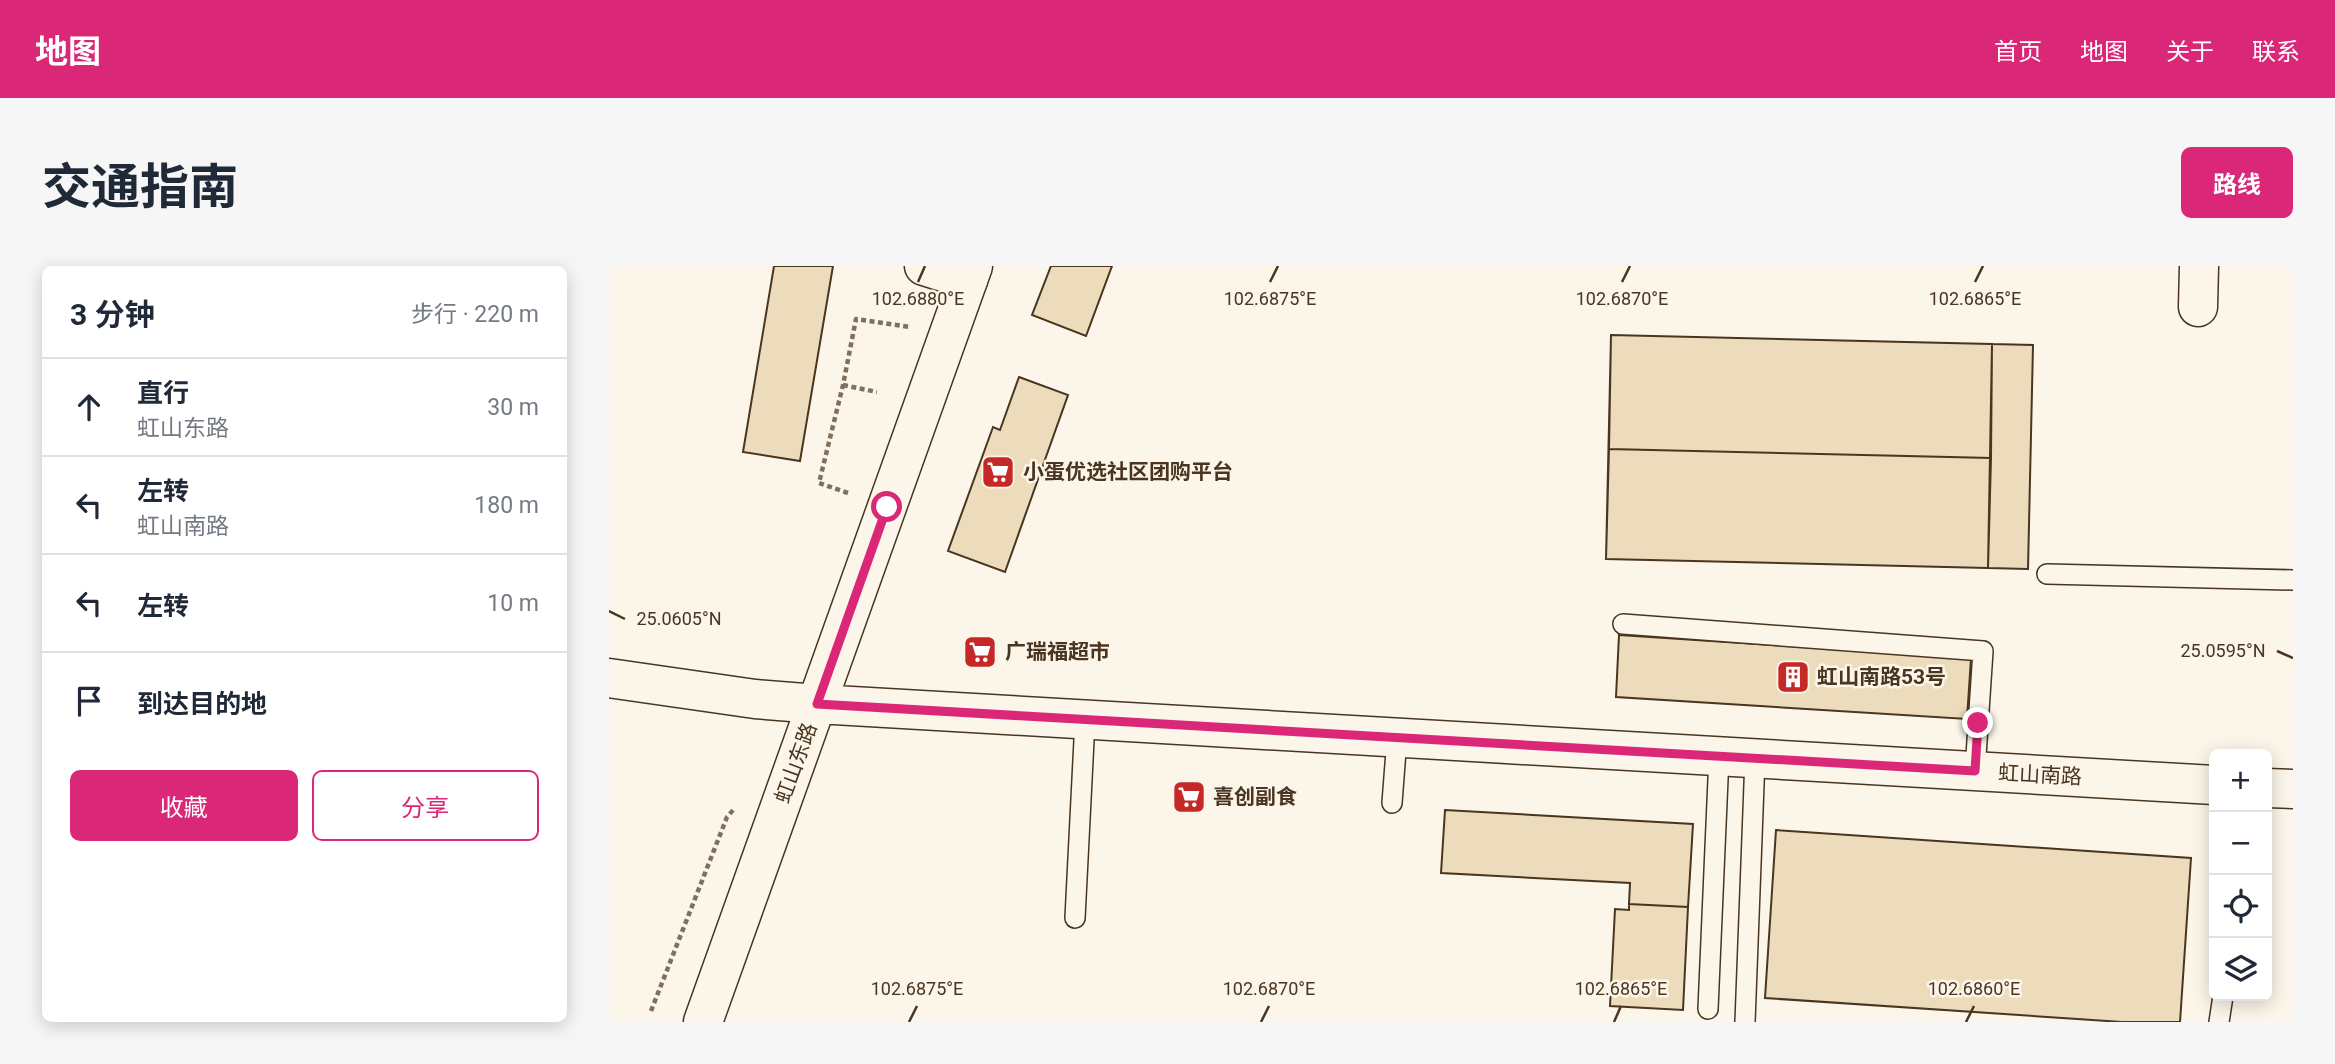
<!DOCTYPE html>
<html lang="zh">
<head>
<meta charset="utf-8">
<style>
	:root { --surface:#fff; --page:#f6f6f7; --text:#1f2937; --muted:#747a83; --line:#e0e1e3; --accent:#db2777 }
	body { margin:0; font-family:Roboto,"Noto Sans SC",sans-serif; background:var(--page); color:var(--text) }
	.controls { position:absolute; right:21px; bottom:21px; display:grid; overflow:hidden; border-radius:10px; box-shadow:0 4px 18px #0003 }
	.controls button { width:63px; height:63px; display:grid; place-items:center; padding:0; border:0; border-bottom:2px solid var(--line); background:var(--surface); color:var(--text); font:35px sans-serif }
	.stop { position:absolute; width:21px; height:21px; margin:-16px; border:5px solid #db2777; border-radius:50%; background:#fff }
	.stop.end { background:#db2777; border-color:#fff; box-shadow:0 2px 7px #0008 }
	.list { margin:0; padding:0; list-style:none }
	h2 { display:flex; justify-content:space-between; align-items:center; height:91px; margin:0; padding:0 28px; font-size:30px }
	h2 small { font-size:23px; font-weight:400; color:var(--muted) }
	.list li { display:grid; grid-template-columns:46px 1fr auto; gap:21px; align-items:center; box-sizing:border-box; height:98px; padding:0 28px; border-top:2px solid var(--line) }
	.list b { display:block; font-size:26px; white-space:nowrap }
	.list p { margin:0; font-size:23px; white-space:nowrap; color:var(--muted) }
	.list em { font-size:23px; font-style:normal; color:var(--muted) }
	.actions { display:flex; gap:14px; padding:21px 28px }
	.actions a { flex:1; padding:16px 0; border:2px solid var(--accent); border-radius:10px; text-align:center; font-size:24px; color:var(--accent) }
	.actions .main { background:var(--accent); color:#fff }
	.icon { flex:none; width:38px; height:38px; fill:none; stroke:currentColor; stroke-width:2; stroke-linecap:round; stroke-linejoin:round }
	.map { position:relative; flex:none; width:1684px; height:756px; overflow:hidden; border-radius:10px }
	header { display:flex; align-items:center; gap:42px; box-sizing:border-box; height:98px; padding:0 35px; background:var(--accent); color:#fff }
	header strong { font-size:33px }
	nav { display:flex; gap:38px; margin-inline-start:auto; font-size:24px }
	.intro { display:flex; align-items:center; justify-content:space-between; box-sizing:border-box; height:168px; padding:0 42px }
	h1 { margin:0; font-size:49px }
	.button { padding:18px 32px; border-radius:10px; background:var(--accent); color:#fff; font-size:24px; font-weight:700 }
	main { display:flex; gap:42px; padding:0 42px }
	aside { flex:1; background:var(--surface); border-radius:10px; box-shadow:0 4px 18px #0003 }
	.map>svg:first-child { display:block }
	.building { fill:#ecdcbc; stroke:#4a3520; stroke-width:2 }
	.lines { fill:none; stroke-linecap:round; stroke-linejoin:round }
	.lane-casing { stroke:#4a3520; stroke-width:22 }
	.street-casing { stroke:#4a3520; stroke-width:41 }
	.secondary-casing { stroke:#4a3520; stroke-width:41 }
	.path { stroke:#7f6f5c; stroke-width:4.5; stroke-dasharray:5 3.5; stroke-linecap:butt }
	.lane { stroke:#fbf6e9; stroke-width:19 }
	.street { stroke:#fbf6e9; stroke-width:38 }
	.secondary { stroke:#fbf6e9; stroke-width:38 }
	.route { stroke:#db2777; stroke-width:9 }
	.ticks { fill:none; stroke:#4a3520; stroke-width:2.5 }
	.labels { text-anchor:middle; stroke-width:5; stroke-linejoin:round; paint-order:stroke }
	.poi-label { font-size:21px; font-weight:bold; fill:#4a3520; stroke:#fbf6e9; text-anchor:start }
	.street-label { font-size:21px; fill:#4a3520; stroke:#fbf6e9 }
	.ticks-label { font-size:18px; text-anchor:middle; fill:#4a3520; stroke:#fbf6e9; stroke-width:5; stroke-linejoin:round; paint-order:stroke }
</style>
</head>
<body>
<header>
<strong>地图</strong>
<nav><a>首页</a><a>地图</a><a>关于</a><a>联系</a></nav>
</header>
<div class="intro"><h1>交通指南</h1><a class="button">路线</a></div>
<main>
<aside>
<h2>3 分钟<small>步行 · 220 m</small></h2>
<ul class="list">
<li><svg class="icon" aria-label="ahead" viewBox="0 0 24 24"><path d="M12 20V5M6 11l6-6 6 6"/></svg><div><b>直行</b><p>虹山东路</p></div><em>30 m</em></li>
<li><svg class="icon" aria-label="left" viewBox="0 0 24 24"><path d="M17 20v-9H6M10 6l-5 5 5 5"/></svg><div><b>左转</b><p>虹山南路</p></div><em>180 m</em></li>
<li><svg class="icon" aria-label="left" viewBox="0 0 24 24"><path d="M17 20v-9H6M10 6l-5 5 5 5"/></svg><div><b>左转</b></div><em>10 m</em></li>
<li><svg class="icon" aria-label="arrive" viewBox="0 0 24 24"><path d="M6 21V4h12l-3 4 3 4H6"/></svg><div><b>到达目的地</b></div></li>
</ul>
<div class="actions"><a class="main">收藏</a><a>分享</a></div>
</aside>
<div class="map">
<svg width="1684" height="756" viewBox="0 0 1684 756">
	<rect width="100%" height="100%" fill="#fbf6e9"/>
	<path class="building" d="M165,0h59l-33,195 -57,-9z
		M442,0h61l-26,70 -54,-21z
		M1002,69l422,10 -5,224 -422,-10z
		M1002,69l381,9 -1,114 -382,-9z
		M1383,78l41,1 -5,224 -40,-1z
		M410,111l49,18 -63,177 -57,-21 45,-124 7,3z
		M1000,183l382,9 -3,110 -382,-9z
		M1010,369l352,23 -4,61 -351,-22z
		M836,544l248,14 -5,83 -59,-3 1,-21 -189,-10z
		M1167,564l415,28 -11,164h-58l-357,-24z
		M1020,638l59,3 -5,103 -73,-4 5,-97 14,1z"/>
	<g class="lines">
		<defs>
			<path id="lane" d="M1438,308l246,6
				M1014,358l360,27 -8,120
				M783,537l5,-65
				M466,652l10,-198
				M1099,743l11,-253
				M1136,756l10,-264
				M1610,756l4,-26"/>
			<path id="street" d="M315,0l44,14
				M1589,41l1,-41
				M0,412l146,21 62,5"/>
			<path id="secondary" d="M208,438l1397,81
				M1658,522l26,1
				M94,756l270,-756"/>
		</defs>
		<use href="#lane" class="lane-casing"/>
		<use href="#street" class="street-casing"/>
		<use href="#secondary" class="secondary-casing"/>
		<path class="path" d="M234,119l34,7
			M239,227l-29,-10 24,-98 13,-66 54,8
			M42,745l76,-194 7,-8"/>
		<use href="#lane" class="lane"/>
		<use href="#street" class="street"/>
		<use href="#secondary" class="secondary"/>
	</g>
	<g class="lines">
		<path class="route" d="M278,241l-70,197 1158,67 3,-48"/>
	</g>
	<path class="ticks" d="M309,16l7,-16M661,16l8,-16M1013,16l8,-16M1366,16l8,-16M0,345l16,8M1668,385l16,7M300,756l8,-16M652,756l8,-16M1005,756l7,-16M1357,756l8,-16"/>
	<defs>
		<symbol id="supermarket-square" viewBox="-11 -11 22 22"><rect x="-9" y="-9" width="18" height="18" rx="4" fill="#c62828" stroke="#fbf6e9"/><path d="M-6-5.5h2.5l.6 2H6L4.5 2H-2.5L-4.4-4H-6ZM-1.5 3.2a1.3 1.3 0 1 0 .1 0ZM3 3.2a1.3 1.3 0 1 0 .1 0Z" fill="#fff"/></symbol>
		<symbol id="building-square" viewBox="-11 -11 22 22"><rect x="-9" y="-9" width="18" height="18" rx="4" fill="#c62828" stroke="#fbf6e9"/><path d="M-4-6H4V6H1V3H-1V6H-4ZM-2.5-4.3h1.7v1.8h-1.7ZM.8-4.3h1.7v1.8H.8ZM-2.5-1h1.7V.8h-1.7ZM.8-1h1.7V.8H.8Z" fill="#fff"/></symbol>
	</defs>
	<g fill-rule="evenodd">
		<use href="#supermarket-square" x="370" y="187" width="38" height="38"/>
		<use href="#supermarket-square" x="352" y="367" width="38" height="38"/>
		<use href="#building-square" x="1165" y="392" width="38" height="38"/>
		<use href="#supermarket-square" x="561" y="512" width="38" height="38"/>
	</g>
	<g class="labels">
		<g class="poi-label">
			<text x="414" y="213">小蛋优选社区团购平台</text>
			<text x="396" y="393">广瑞福超市</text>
			<text x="1208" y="418">虹山南路53号</text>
			<text x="604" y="538">喜创副食</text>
		</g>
		<g class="street-label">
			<text transform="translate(187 497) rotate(-70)" y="7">虹山东路</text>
			<text transform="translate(1431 509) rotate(3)" y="7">虹山南路</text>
		</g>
	</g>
	<g class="ticks-label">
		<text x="309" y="39">102.6880°E</text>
		<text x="661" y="39">102.6875°E</text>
		<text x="1013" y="39">102.6870°E</text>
		<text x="1366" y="39">102.6865°E</text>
		<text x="70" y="359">25.0605°N</text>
		<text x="1614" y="391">25.0595°N</text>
		<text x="308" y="729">102.6875°E</text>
		<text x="660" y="729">102.6870°E</text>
		<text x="1012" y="729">102.6865°E</text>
		<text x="1365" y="729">102.6860°E</text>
	</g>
</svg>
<div class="controls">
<button>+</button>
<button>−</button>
<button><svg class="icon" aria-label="locate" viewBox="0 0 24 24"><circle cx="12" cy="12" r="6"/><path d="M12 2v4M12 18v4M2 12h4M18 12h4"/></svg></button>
<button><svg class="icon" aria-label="layers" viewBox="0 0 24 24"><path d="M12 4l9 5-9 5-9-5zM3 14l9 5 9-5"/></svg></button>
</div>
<div class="stop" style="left:278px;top:241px"></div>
<div class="stop end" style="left:1369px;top:457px"></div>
</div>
</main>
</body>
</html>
